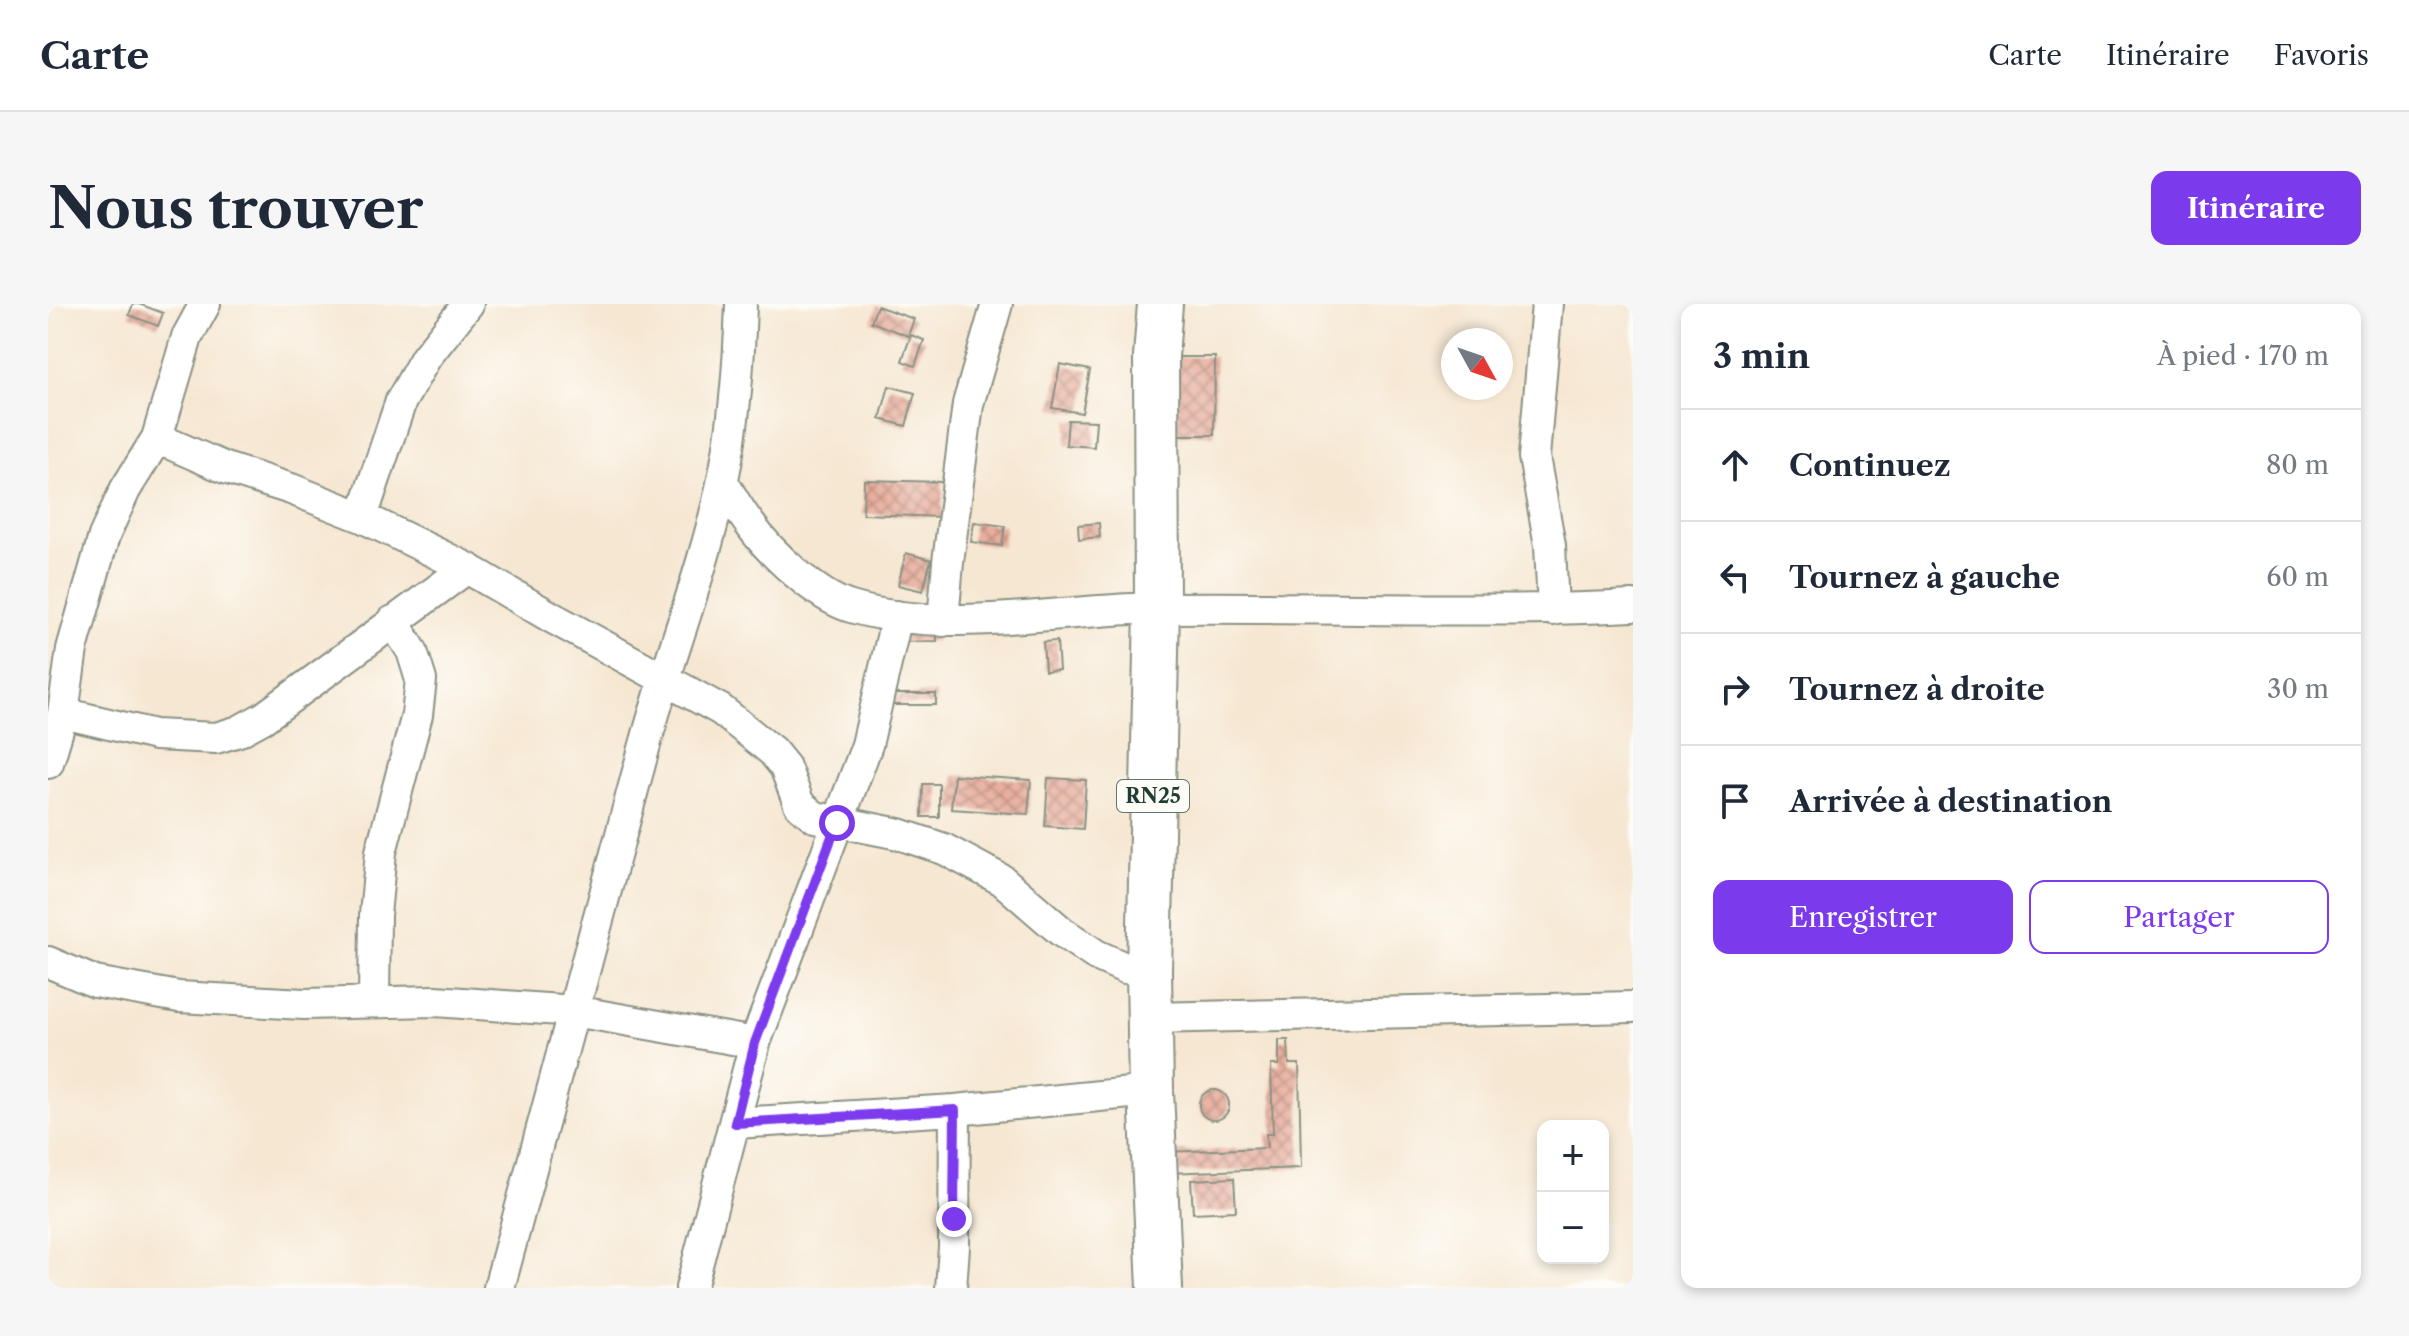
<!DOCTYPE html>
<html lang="fr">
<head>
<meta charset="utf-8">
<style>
	:root { --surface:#fff; --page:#f6f6f7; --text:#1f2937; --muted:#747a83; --line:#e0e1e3; --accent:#7c3aed }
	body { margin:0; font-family:"Libre Caslon Text",serif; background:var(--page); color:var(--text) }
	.controls { position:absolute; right:24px; bottom:24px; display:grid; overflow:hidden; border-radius:16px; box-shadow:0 4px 12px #0003 }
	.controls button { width:72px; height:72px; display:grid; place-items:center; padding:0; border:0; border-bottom:2px solid var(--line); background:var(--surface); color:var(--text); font:40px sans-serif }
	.compass { position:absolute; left:1393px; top:24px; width:72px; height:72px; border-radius:50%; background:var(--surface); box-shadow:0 4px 12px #0003; rotate:130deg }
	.stop { position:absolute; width:24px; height:24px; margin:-18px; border:6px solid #7c3aed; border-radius:50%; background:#fff }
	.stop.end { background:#7c3aed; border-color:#fff; box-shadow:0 2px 8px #0008 }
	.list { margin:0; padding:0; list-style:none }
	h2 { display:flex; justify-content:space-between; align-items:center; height:104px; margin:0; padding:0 32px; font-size:34px }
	h2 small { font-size:26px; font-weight:400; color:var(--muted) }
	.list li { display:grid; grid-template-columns:52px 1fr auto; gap:24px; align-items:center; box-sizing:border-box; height:112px; padding:0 32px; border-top:2px solid var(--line) }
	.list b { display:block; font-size:30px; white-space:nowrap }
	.list em { font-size:26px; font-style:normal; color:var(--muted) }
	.actions { display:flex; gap:16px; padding:24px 32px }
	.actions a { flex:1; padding:18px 0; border:2px solid var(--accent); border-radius:16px; text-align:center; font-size:28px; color:var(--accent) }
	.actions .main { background:var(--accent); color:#fff }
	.icon { flex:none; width:44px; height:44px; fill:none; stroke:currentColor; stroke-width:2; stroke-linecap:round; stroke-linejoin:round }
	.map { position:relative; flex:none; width:1585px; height:984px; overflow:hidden; border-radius:16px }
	header { display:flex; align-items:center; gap:48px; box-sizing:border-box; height:112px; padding:0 40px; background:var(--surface); border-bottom:2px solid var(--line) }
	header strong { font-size:38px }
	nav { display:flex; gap:44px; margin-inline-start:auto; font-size:28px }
	.intro { display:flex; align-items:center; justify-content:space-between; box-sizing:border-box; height:192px; padding:0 48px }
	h1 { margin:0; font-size:56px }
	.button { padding:20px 36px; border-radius:16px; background:var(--accent); color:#fff; font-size:28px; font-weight:700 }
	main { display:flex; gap:48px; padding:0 48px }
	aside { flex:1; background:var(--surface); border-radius:16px; box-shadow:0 4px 12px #0003 }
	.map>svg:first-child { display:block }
	.building { fill:url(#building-cross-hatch) }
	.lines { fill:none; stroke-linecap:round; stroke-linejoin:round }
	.street-casing { stroke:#8a9283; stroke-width:34 }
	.primary-casing { stroke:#8a9283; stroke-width:48 }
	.street { stroke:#fff; stroke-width:30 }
	.primary { stroke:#fff; stroke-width:44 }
	.route { stroke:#7c3aed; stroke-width:10 }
	.labels { text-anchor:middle; stroke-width:6; stroke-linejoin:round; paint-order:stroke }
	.shield { fill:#fdfcf7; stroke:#62766e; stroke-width:2 }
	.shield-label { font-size:20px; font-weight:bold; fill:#1f3d34 }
</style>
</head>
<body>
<header>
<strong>Carte</strong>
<nav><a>Carte</a><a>Itinéraire</a><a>Favoris</a></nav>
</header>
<div class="intro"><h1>Nous trouver</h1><a class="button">Itinéraire</a></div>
<main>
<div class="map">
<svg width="1585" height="984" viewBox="0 0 1585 984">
	<defs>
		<pattern id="building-cross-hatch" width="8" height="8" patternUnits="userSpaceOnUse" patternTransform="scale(2)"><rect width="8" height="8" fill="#e8ad9c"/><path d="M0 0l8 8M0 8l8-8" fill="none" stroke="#bb8e80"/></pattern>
	</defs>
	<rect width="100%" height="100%" fill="#fdfcf7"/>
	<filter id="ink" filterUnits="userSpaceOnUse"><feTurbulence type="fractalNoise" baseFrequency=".0125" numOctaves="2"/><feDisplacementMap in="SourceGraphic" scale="16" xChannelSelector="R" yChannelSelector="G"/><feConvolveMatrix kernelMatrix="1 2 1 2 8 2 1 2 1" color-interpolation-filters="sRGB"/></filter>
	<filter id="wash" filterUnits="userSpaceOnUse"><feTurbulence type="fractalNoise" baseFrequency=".006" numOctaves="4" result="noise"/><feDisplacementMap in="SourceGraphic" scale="32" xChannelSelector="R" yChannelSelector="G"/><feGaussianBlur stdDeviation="1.8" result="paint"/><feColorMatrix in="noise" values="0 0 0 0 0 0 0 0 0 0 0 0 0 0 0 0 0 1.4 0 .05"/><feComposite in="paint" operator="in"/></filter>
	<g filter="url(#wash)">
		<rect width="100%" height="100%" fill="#f6e7d2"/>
		<g id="blocks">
			<path class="building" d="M85,0h6l24,9 -5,13 -29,-11z
				M829,2l37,13 -6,17 -37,-14z
				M863,31l13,5 -9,26 -13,-5z
				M1117,53h50l-1,78h-50z
				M1012,60l30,6 -8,43 -30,-5z
				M841,82l26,7 -9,33 -26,-7z
				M1020,116l28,1 -2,26 -28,-2z
				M816,176l79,2 -1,35 -79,-3z
				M926,218l31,4 -3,20 -31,-4z
				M1051,219l1,14 -21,2 -1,-14z
				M858,249l25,7 -8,31 -25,-6z
				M889,323v14l-34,1v-14z
				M1009,337l2,29 -14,1 -2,-29z
				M842,390h46v11h-47z
				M906,471l77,5 -3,34 -77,-5z
				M1000,474l38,2 -3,49 -38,-3z
				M875,480h16v33h-17z
				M1231,736h9l1,24h10l2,104 -135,5 -1,-21 102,-4 -1,-14h7l-2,-69h8z
				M1151 801a15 15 0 1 1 30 0a15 15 0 1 1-30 0Z
				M1186,874l2,33 -43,2 -2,-33z"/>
		</g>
	</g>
	<g filter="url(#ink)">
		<use href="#blocks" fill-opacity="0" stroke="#8a9283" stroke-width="2"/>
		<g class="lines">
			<defs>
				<path id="street" d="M1499,0l-13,153 16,88 3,65
					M109,134l68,30 66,21 71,28 105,51 84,49 170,93 51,41 13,16 14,37 16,13 84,17 45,15 58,31 60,52 34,23 29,13 24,3
					M675,178c8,14 16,28 26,41 20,29 68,74 102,84 93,28 212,2 308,1 158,-2 316,6 474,-2
					M314,213l39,-116 25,-44 42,-53
					M895,317l5,-59 20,-158 29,-100
					M15,409l92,22 61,3 23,-7 24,-13 204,-150
					M0,459l15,-50 9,-64 32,-113 21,-46 32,-52 30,-101 18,-33
					M0,658l47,20 84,15 125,7 131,-3 139,10 181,32
					M326,698l1,-87 6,-63 36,-137 4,-35 -9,-29 -19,-30
					M1103,714l482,-11
					M687,819l220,-13 196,-19
					M451,984c50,-181 96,-362 146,-543 24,-88 58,-172 77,-261 13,-59 17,-120 19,-180
					M643,984l64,-245 112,-298 30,-129
					M903,984l3,-41 1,-137"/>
				<path id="primary" d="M1112,984l-9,-197 -2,-120 8,-363 -1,-251 4,-53"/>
			</defs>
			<use href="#street" class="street-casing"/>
			<use href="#primary" class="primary-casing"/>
			<use href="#street" class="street"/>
			<use href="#primary" class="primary"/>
		</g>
	</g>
	<g class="lines" filter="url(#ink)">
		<path class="route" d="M789,519l-82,220 -20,80 220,-13 -1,109"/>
	</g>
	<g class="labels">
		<rect class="shield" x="1069" y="476" width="72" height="32" rx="6"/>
		<g class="shield-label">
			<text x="1105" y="499">RN25</text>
		</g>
	</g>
</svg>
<div class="controls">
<button>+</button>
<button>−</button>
</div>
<svg class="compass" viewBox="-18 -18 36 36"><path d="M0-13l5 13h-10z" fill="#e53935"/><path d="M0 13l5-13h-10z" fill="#747a83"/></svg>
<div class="stop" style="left:789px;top:519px"></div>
<div class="stop end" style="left:906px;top:915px"></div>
</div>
<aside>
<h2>3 min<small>À pied · 170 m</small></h2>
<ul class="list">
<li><svg class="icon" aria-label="ahead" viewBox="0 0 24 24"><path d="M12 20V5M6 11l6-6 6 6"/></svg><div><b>Continuez</b></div><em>80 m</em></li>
<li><svg class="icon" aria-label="left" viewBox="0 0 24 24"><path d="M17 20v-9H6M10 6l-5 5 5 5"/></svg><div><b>Tournez à gauche</b></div><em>60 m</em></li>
<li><svg class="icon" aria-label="right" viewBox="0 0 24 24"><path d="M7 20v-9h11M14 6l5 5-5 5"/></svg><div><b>Tournez à droite</b></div><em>30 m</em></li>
<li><svg class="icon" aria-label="arrive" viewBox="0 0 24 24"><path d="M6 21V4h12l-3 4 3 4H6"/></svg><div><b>Arrivée à destination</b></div></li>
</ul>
<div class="actions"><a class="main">Enregistrer</a><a>Partager</a></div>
</aside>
</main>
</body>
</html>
